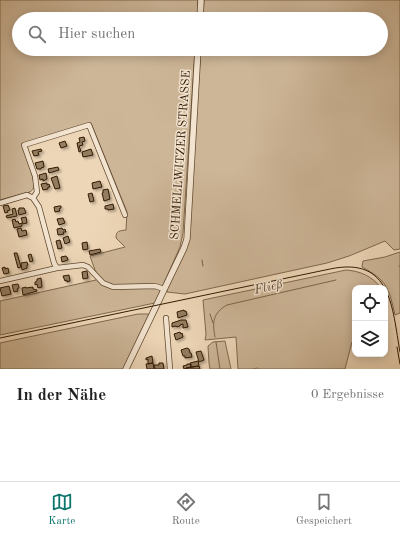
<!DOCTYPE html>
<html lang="de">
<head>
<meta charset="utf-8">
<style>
	:root { --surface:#fff; --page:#f6f6f6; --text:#222; --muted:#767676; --line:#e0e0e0; --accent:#0f766e }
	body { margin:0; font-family:"Old Standard TT",serif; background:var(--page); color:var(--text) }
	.controls { position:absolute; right:12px; bottom:12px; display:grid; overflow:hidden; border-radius:8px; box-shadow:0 2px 10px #0003 }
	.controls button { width:36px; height:36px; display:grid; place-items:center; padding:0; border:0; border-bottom:1px solid var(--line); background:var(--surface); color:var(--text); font:20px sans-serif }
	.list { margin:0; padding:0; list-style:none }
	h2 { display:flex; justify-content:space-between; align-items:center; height:52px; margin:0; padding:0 16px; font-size:17px }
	h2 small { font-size:13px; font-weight:400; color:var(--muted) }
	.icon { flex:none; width:22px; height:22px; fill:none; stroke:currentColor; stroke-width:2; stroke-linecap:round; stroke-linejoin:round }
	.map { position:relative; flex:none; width:400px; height:369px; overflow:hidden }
	.search { position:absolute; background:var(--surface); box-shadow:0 2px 10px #0003; left:12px; right:12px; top:12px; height:44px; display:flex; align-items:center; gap:10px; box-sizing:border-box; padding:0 14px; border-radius:22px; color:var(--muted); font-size:15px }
	.sheet { height:112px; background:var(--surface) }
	nav { display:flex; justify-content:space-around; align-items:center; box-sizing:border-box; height:56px; border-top:1px solid var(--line); background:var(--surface); font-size:11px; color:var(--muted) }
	nav a { display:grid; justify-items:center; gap:2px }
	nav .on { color:var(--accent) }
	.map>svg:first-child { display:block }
	.green { fill:#cdb698; stroke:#7f684e }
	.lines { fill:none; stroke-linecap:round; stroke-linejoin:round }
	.stream { stroke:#7b644a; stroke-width:1 }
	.building { fill:#937c61; stroke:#311a03; filter:url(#shadow) }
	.minor-casing { stroke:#604930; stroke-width:6 }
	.tertiary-casing { stroke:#604930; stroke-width:7 }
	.minor { stroke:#f3e4d0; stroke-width:4.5 }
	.tertiary { stroke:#f3e4d0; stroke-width:5.5 }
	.tram { stroke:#311a03; stroke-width:1 }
	.labels { text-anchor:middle; stroke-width:3; stroke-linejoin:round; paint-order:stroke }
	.street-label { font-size:12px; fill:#311a03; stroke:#f3e4d0 }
	.water-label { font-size:13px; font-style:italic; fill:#5c452d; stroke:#f3e4d0 }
</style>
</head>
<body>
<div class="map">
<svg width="400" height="369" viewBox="0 0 400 369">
	<defs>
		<filter id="shadow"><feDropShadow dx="2" dy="2" stdDeviation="1" flood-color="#0004"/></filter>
	</defs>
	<rect width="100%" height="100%" fill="#edd6b7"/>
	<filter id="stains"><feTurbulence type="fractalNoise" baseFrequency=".005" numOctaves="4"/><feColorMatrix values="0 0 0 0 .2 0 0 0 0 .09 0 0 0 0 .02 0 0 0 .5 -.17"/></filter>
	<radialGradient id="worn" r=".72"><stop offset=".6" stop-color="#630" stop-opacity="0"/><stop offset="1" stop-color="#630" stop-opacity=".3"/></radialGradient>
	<path class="green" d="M0,0h198l-1,19h-178v30h176l-12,184 -3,14 -25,56 -155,32v-34l96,-21 3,-3 -4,-7 -5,-14 35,-9 -9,-9c0,-8 4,-7 10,-8l1,-18 -36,-89 -68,21c2,8 12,36 11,43 -1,3 -2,3 -4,5l-30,8z
		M204,0h196v249l-6,1 -9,-9 -36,15 -22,7 -142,31 -18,-2v-4l19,-38 15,-201h180v-30h-178z
		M400,252v61l-5,2c-6,-26 -8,-35 -33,-48l1,-6 22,-4z
		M346,270c14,1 26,6 35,18h-26v52l-3,2 -7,27h-87v-1l-6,1h-14l-2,-32 -31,3 1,-6 -3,-34z
		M138,314h11l-26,55h-123v-26z
		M225,341l6,28h-21l-1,-6 -1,-17 5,-4z"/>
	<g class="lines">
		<path class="stream" d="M202,260l1,6
			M399,266h1
			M210,314l3,9
			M215,337c-3,-15 -2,-24 12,-32l109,-25
			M216,342l4,27"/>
	</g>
	<path class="building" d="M84,137l1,4 -3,1 1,3 -4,1 2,5 -2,1 -2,-9 3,-1 -1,-4z
		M65,141l2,5 -6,2 -2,-5z
		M41,149l1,2 -4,1 1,3 -5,1 -2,-5z
		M91,149l2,6 -10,2 -1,-5z
		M43,161l1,6 -3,1v1h-4l-2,-6z
		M58,167l1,3 -10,3 -1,-4z
		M46,173l1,6 -4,2v-2l-3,1 -1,-5z
		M57,176l3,12 -5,1 -4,-11z
		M100,181l2,6 -9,2 -1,-6z
		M47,183v2l2,-1 1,3h-2v2l-5,1 -2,-6z
		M108,189l2,10 -6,2 -2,-8h1v-3z
		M92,193l2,8 -4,1 -2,-8z
		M113,204l1,5 -6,1v-1h-3v-3z
		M8,205l2,5 -3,1 1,1 -3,1 -2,-7z
		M59,206h2v2l-2,1 1,2 -5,1 -1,-5z
		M15,208l2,8 -10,2 -1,-2 7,-2 -1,-5z
		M19,208h5l2,5 -7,2 -1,-5h1z
		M26,217l1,6 -4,1 -2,-6z
		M63,218l2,5 -6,2 -2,-6z
		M15,219l1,3 2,-1 1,3 3,-1v3l-8,2 -2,-8z
		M21,228l1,3 4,-1 1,5 -8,2 -2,-8z
		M62,228l1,2 2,-1 1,3h-3l1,2 -6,1 -1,-6z
		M68,236l2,6 -5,2 -2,-6z
		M60,240l2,8 -4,1 -2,-8z
		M87,242l1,7 -5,1 -1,-7z
		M100,249l1,3 -11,3 -1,-4z
		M14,253h3l4,14 -3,1z
		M31,254l2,7 -3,1 -2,-7z
		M66,256v1h1l1,3 -6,2 -1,-5z
		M27,262l1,3h-1v3l-5,2 -1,-7z
		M5,267v2l3,-1 1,5 -5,1 -2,-6z
		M87,271l1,7 -5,1 -1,-7z
		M69,275l1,6 -3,1v-2l-2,1 -2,-5z
		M41,278l1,9 -4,1 -1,-4 -2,1v-3l2,-1v-2z
		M18,284l1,4 -2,1 1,2 -4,1 -2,-7z
		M9,286l2,8 -9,2 -2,-8z
		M26,287v1l7,-1v2l4,1v1l-14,4 -1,-7z
		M184,310v1h2l1,4 -9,3 -1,-6z
		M181,320h5l2,7 -5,1v-4l-3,1v1l-3,1 -1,-1 -4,1v-4z
		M180,332l1,2 1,-1 1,4 -7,3 -2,-6z
		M187,348l2,1 1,4h1l1,4 -7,1v-2h-2l-2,-6z
		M201,351l3,9 -5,2 -3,-10z
		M152,356l1,7 -5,1v-5l-2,1v-2z
		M198,361l1,5 -8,1 -1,-4z
		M153,363l1,6h-7l-1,-5z
		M159,363h4l1,6h-9l-1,-4h5z
		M187,364h4v3l-7,2 -1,-3 4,-1z
		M199,366l1,3h-14v-1z"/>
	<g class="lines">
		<defs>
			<path id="minor" d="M33,198l4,-6 -2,-16 -11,-31 65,-20 36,90
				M33,198l6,9 15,56 3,5 26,-3 5,2 15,16 10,4 42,-1 9,3
				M0,203l27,-8 6,3
				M0,281l57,-13
				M166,318l4,51"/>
			<path id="tertiary" d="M200,19l1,-19
				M126,369l58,-121 3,-9 11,-190"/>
		</defs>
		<use href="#minor" class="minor-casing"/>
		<use href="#tertiary" class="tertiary-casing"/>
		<use href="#minor" class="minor"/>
		<use href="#tertiary" class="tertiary"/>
		<path class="tram" d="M0,338l330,-69c62,-13 62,39 70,83
			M397,347l3,17"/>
	</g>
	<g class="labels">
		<g class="street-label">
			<text transform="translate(180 155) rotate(-86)" y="4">SCHMELLWITZER STRASSE</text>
		</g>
		<g class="water-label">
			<text transform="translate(268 286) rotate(-13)" y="5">Fließ</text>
		</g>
	</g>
	<rect width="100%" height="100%" filter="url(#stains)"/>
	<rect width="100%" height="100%" fill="url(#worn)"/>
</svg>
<div class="controls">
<button><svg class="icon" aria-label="locate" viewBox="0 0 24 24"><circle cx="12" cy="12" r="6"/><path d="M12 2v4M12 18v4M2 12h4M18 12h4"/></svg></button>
<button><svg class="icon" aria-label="layers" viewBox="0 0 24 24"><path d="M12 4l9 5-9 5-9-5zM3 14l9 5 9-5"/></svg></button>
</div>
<div class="search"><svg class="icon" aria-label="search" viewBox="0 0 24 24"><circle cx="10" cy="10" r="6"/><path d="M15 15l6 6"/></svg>Hier suchen</div>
</div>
<section class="sheet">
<h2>In der Nähe<small>0 Ergebnisse</small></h2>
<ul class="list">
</ul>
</section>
<nav>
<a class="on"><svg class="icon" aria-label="map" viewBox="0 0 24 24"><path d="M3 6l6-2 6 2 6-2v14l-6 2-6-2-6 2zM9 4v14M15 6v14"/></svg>Karte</a>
<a><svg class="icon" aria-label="directions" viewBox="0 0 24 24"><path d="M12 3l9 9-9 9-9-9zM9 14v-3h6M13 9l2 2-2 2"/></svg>Route</a>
<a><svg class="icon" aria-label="saved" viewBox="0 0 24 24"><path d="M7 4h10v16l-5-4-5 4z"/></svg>Gespeichert</a>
</nav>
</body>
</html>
